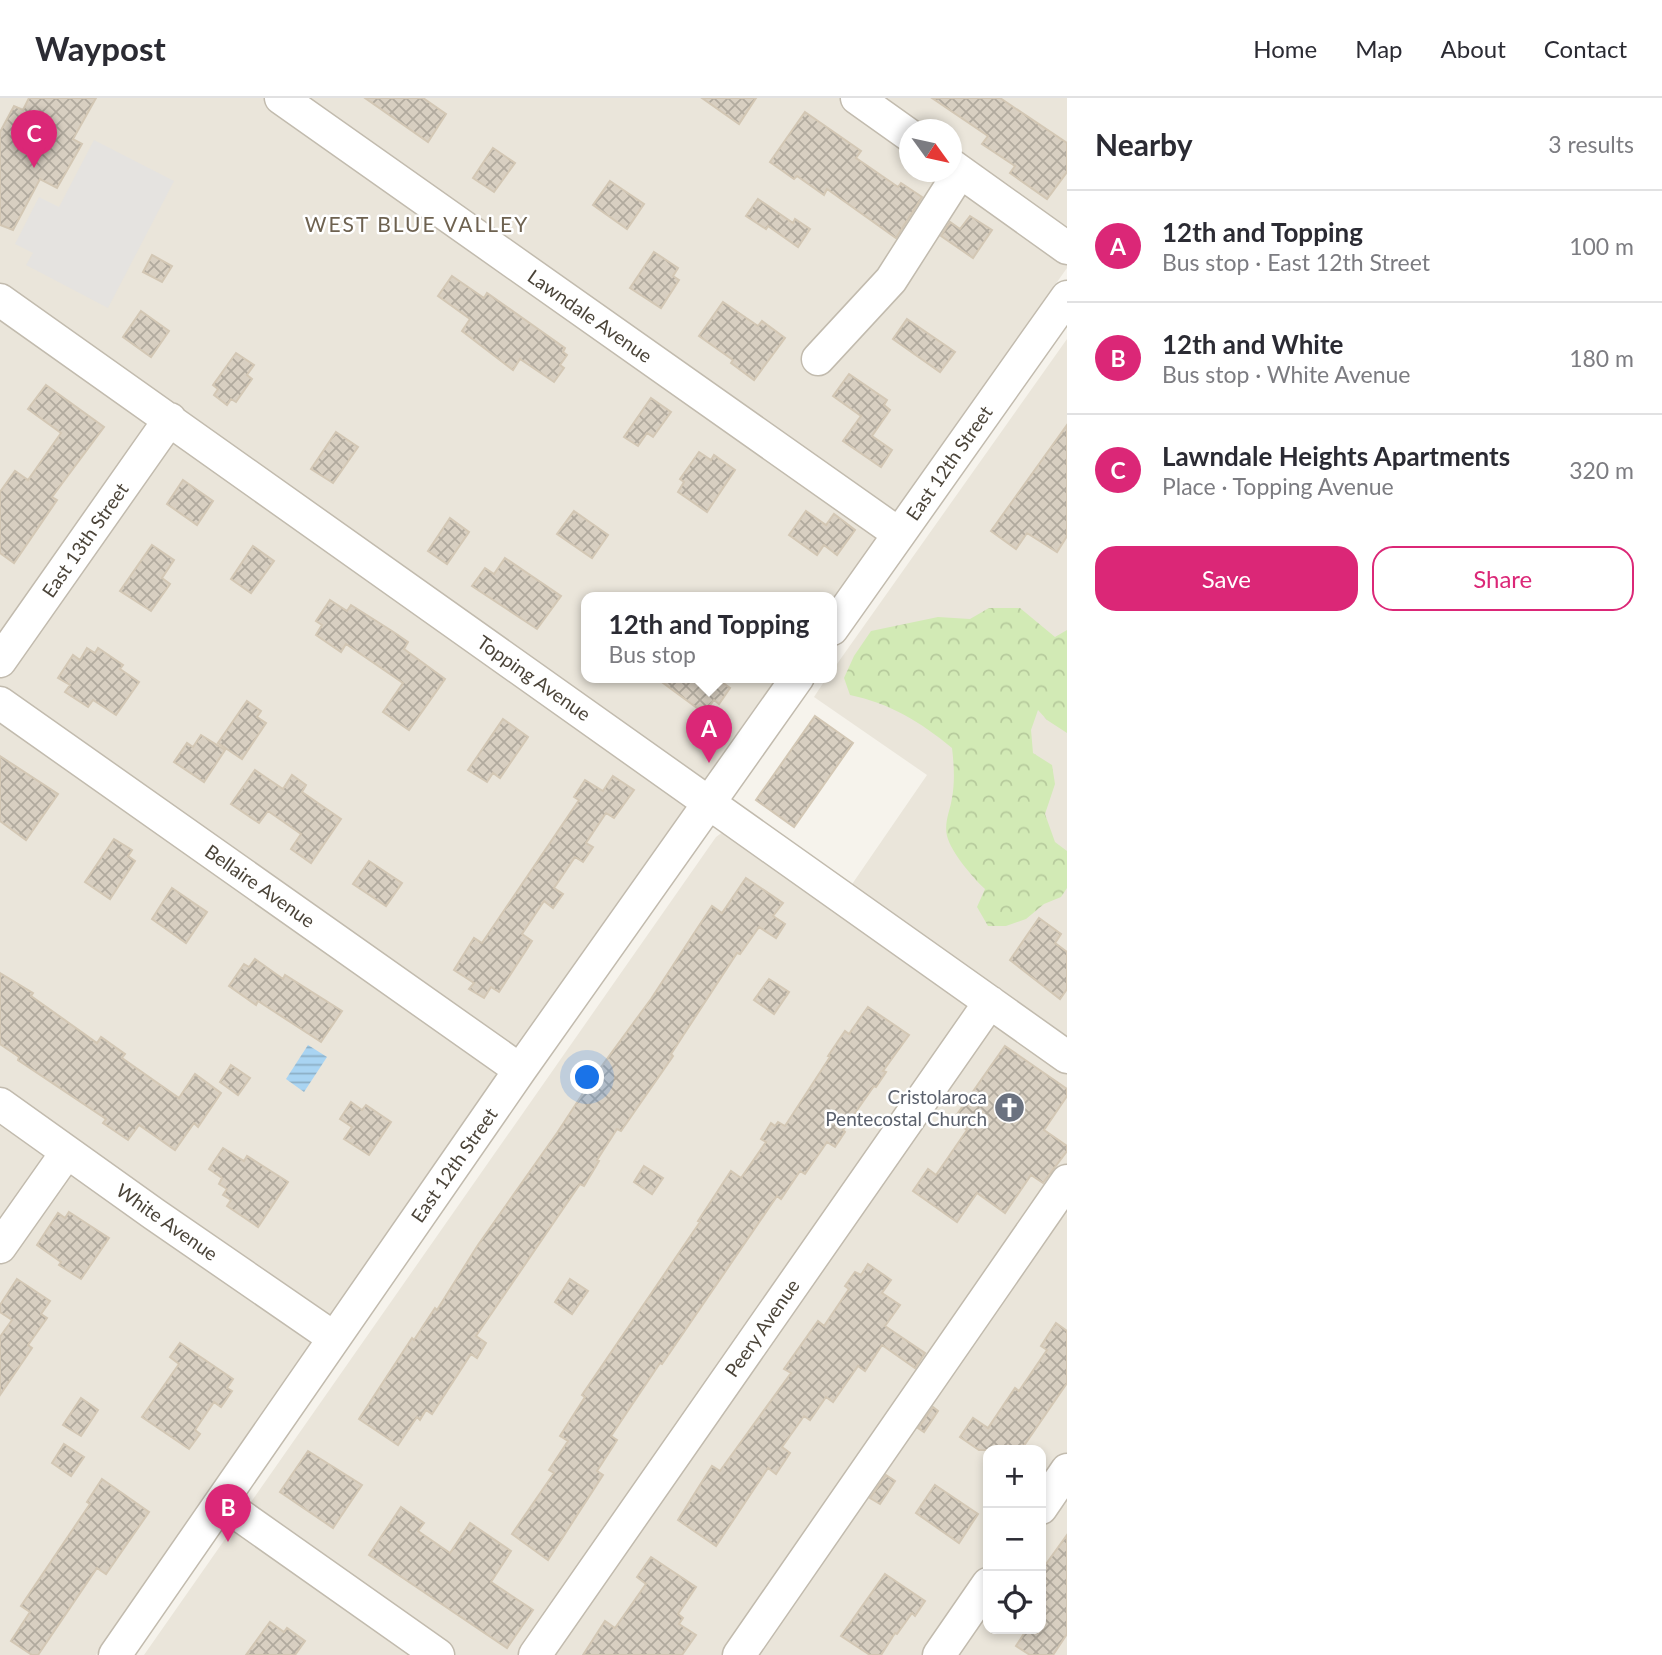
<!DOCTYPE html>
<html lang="en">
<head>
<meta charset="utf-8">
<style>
	:root { --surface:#fff; --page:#f2f2f3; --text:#2b2b33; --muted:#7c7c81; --line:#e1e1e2; --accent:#db2777 }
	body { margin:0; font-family:Lato,sans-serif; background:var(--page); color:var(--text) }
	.controls { position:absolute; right:21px; bottom:21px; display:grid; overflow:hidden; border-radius:14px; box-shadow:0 4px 10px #0003 }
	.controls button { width:63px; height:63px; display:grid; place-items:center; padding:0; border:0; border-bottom:2px solid var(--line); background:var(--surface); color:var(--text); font:35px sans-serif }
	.compass { position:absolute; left:899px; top:21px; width:63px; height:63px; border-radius:50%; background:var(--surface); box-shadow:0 4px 10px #0003; rotate:123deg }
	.you { position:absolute; left:588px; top:980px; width:24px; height:24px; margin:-18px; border:5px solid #fff; border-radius:50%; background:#1a73e8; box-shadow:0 0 0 10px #1a73e833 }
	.badge { display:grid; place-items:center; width:46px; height:46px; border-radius:50%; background:var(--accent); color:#fff; font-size:23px; font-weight:700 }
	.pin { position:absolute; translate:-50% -58px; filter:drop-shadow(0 2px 4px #0008) }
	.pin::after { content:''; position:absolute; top:37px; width:24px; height:21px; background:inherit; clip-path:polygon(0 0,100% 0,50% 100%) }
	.popup { position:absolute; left:581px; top:494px; width:256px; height:91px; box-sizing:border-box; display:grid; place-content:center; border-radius:14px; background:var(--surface); filter:drop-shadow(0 2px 5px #0005); font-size:23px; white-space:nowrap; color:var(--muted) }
	.popup b { font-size:26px; color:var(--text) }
	.popup::after { content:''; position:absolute; left:50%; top:100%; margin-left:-14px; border:14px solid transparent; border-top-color:var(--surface) }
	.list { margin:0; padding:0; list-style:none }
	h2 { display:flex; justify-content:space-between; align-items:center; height:91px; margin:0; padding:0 28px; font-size:30px }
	h2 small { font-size:23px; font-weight:400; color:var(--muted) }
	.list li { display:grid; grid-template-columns:46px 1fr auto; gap:21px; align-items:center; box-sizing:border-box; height:112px; padding:0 28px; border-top:2px solid var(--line) }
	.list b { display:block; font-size:26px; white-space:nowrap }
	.list p { margin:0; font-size:23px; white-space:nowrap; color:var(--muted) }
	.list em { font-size:23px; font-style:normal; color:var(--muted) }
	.actions { display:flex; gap:14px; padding:21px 28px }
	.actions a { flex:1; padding:16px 0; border:2px solid var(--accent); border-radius:21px; text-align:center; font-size:24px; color:var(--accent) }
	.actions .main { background:var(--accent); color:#fff }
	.icon { flex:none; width:38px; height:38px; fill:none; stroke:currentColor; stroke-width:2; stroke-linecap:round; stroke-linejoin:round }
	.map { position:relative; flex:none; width:1067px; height:1557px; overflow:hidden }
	header { display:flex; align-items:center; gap:42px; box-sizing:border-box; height:98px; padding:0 35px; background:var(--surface); border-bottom:2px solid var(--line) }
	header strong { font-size:33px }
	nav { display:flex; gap:38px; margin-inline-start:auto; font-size:24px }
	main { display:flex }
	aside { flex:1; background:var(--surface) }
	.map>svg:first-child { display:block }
	.residential { fill:#eae5da; fill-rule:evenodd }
	.forest { fill:url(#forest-crowns) }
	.parking { fill:#e5e3e0 }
	.water { fill:url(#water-rules) }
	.building { fill:url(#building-cross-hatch); stroke:#d3c7b4; stroke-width:2 }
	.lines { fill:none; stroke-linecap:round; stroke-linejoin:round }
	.minor-casing { stroke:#c2bbae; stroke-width:35 }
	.minor { stroke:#fff; stroke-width:32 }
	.labels { text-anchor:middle; stroke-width:5; stroke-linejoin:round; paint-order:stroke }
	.street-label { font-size:19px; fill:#4b4439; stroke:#fff }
	.worship-label { font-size:19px; fill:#5b616d; stroke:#fff; text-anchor:end }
	.neighbourhood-label { font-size:21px; letter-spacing:2px; fill:#6e6250; stroke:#fff }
</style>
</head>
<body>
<header>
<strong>Waypost</strong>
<nav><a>Home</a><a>Map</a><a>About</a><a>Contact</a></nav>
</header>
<main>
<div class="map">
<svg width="1067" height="1557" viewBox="0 0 1067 1557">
	<defs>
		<pattern id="forest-crowns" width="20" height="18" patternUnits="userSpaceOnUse" patternTransform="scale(1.75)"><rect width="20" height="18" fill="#d2eab5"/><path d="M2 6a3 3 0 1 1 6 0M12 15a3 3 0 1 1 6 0" fill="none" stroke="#b6ca9c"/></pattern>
		<pattern id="water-rules" width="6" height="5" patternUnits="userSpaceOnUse" patternTransform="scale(1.75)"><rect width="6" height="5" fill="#a9d4f2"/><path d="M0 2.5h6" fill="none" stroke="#8caec5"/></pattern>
		<pattern id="building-cross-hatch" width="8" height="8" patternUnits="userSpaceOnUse" patternTransform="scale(1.75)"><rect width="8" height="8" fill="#d8cfc1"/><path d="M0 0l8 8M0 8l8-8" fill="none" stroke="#b1aa9e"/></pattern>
	</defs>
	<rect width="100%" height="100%" fill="#f6f3ec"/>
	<path class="residential" d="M0,0h1067v170l-235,332v-3h-246v80h191l-201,284 -480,694h-96zM909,32h42v42h-42z
		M1067,241v1316h-923l572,-818 8,-6 111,78 92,-134 -113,-78 13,-20h5v-6zM988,1352h53v179h-53z"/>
	<path class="forest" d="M989,510h31l35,29 12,-7v103l-20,-13 -9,-10 -7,20 2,23 19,12 3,19 -10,30 10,28 12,9v37l-6,9 -17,7 -18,15 -20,7h-18l-11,-19 8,-18c-12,-11 -34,-37 -38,-53 -3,-14 3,-25 5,-38 3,-17 2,-33 0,-50 -31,-26 -63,-45 -102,-53l-6,-17 10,-22 17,-25 67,-14 32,2z"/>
	<path class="parking" d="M94,42l80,41 -66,127 -82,-43 7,-12 -18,-9 24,-47 20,10z"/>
	<path class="water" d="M308,947l19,12 -23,35 -18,-13z"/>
	<path class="building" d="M29,0h67l-23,41 9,5 -25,44 -17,-9 -27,51 -13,-5v-93l14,-26 9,4z
		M365,0h58l23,16 -18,28z
		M702,0h54l-17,26z
		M932,0h68l67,45v29l-20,27 -37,-26 5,-7 -33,-22 6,-8z
		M805,14l56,39 -5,7 42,29 3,-4 21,14 -26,41 -69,-49 -3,6 -27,-19 -3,3 -24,-17z
		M493,50l22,15 -21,29 -21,-14z
		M610,83l34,23 -17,25 -34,-24z
		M758,101l35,24 2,-4 15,10 -12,18 -30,-21 -2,3 -20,-13z
		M970,118l22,14 -19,28 -32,-22 9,-14 10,7z
		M654,154l24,16 -5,8 6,4 -18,28 -31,-20z
		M152,157l20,11 -10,16 -19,-10z
		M452,178l32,22 3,-5 78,55 -2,4 4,3 -7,10 4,3 -10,14 -34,-23 -7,11 -51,-39 8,-12 -32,-23z
		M723,204l35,24 4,-5 23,17 -31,42 -23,-17 2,-3 -34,-24z
		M141,213l28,20 -18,26 -28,-20z
		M907,221l48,33 -15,20 -47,-33z
		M236,255l18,12 -7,10 5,4 -16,23 -5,-3 -4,6 -13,-10 4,-6 -5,-4z
		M849,276l38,26 -3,5 6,5 -18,26 20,14 -11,17 -38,-26 18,-25 -28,-20z
		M46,287l58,42 -52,70 5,3 -43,63 -14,-10v-61l15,-21 13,9 33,-47 -33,-24z
		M651,300l20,14 -18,25 -6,-4 -9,13 -14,-9z
		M1067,327v111l-10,16 -30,-19 -11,16 -25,-18z
		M336,334l22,15 -25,36 -22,-14z
		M699,354l12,8 3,-5 21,15 -28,42 -29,-20 6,-10 -4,-3z
		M183,382l30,21 -16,24 -30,-21z
		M574,413l34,24 -16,23 -35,-24z
		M806,413l20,14 8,-11 21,16 -18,25 -13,-10 -7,10 -28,-20z
		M450,420l19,14 -22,32 -19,-13z
		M152,447l22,15 -12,18 8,6 -19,27 -31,-20z
		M253,448l21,15 -23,32 -20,-14z
		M505,460l56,38 -24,33 -65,-43 13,-18 9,6z
		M330,502l17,11 4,-6 41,26 16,11 -4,7 41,30 -36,51 -26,-18 20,-29 -57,-39 -5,8 -25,-17 6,-10 -6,-4z
		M87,550l8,5 3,-5 25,17 -3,4 19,13 -23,33 -23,-15 -5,7 -23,-15 5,-7 -12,-7 15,-23 7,5z
		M655,579h60l15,11 -11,16 -5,-4 -10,13z
		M247,603l14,10 -4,6 9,6 -24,36 -24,-16z
		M815,618l38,27 -59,84 -38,-27z
		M503,621l25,18 -28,41 -7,-5 -6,9 -19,-12z
		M201,637l24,15 -21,32 -30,-20 13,-19 6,4z
		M0,658l58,38 -32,46 -26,-19z
		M255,672l28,19 9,-14 14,10 -4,7 39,27 -30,44 -20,-14 10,-15 -33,-23 -9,12 -28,-19z
		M613,678l21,14 -20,28 -8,-5 -20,30 7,4 -10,15 -8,-5 -21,31 9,6 -10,14 -9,-7 -22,33 10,7 -33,51 -8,-5 -7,11 -15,-9 5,-6 -20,-13 20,-32 8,5 97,-143 -5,-3 11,-17 18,11z
		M114,741l18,11 -4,6 7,5 -25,38 -25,-17z
		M369,763l33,22 -16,23 -33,-22z
		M746,780l37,25 -10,13 12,8 -9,14 -17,-11 -19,27 -3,-1 -66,101 2,2 -52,75 -4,-2 -20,31 2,1 -15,25 -4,-2 -104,152 10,7 -9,15 -6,-4 -39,60 -6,-4 -6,10 -3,-3 -19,28 -39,-26 53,-81 2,2 21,-32 2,2 41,-65 79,-112 36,-55 58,-79 61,-93 10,7z
		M172,790l35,24 -21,31 -34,-24z
		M1039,820l22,16 -6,9 12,9v37l-7,10 -50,-39z
		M255,861l28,20 2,-4 57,36 -21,31 -63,-41 -2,4 -27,-19 15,-22 5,3z
		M0,875l33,20 -2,3 66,47 4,-6 24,17 -3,4 57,40 16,-24 26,19 -23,34 -4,-4 -19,27 -36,-25 -11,15 -25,-17 3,-4 -88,-59 1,-3 -19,-13z
		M769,881l20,13 -15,22 -20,-14z
		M868,909l41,28 -26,36 3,1 -10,15 -2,-1 -31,44 2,2 -10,15 -8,-5 -22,32 -5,-3 -19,28 -4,-3 -115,168 -2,-1 -49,73 6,4 -20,31 6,4 -55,85 -36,-26 42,-61 -5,-3 19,-29 -8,-5 25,-39 -3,-2 118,-173 -2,-1 33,-50 10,7 25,-36 -5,-3 10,-16 4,3 3,-4 7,4 45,-69 -2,-1 17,-25 4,3z
		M1005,948l62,43v7l-23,34 23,16v5l-24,32 -12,-8 -26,38 -28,-20 -20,29 -44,-31 15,-22 8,6 31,-45 -14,-10z
		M231,967l19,13 -12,17 -18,-13z
		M351,1004l11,8 4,-5 25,17 -22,33 -25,-16 8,-12 -12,-8z
		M223,1050l21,13 3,-5 41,26 -30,45 -31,-21 4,-6 -8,-5 4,-6 -8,-5 3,-6 -13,-9z
		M644,1068l19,12 -11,16 -18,-12z
		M69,1114l40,26 -28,41 -22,-14 2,-3 -24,-17 21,-32 7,5z
		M868,1166l23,16 -9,13 18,12 -15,21 40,27 -10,15 -33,-23 -17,26 -7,-5 -25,36 -7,-5 -16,23 -6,-4 -22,31 8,6 -14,21 -8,-6 -52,78 -38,-26 34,-54 8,5 71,-98 -7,-4 34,-48 6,5 25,-37 -4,-3 10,-14 6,3z
		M17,1181l33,22 -9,13 6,4 -19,27 4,3 -32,47v-58l12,-17 -12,-8v-7z
		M570,1181l18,12 -16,23 -17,-12z
		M1056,1225l11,8v52l-46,67h-42l-19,-13 13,-19 15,10 27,-40 4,3 28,-41 -6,-4z
		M180,1245l53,36 -6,9 5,3 -11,16 -7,-5 -19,28 5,4 -11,15 -47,-32 37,-53 -9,-7z
		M81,1300l17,12 -17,26 -18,-11z
		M933,1309l5,4 -14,21 -6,-4z
		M64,1346l20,13 -13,19 -19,-13z
		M308,1353l54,34 -29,43 -53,-36z
		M886,1377l9,6 -15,23 -10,-6z
		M102,1381l47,33 -43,62 -9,-6 -59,87h-6l-21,-14 19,-29 -9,-6 69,-102 -3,-2z
		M935,1387l43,29 -19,29 -43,-30z
		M401,1409l23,16 -6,8 32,22 20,-30 41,28 -20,31 42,28 -26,38 -138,-93z
		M1067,1437v99l-14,21h-23l-14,-9 11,-17h14v-58z
		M651,1459l45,30 -18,27 5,4 -4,6 17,11 -14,20h-99l22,-34 10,7 31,-44 -9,-7z
		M885,1476l40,27 -10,15 -3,-3 -15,21 -2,-1 -14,22h-11l-29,-19z
		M270,1524l14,10 3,-4 18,13 -10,14h-49z"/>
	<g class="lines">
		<defs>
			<path id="minor" d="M281,0l618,436
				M857,0l52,37
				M951,67l116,83
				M0,202l1067,757
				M818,261l73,-79 69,-108
				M832,531l235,-332
				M0,563l170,-242
				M0,605l520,367
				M0,1006l154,110 180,124
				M0,1149l67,-95
				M221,1404l217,153
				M1041,1410l26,-38
				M115,1557l405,-585 278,-393
				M535,1557l455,-653
				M739,1557l328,-474
				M939,1557l49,-71"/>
		</defs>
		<use href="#minor" class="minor-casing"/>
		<use href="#minor" class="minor"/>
	</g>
	<defs>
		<symbol id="church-disc" viewBox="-11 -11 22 22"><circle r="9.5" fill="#6b7280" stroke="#fff"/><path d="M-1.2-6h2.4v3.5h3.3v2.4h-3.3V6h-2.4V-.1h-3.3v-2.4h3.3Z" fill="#fff"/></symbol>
	</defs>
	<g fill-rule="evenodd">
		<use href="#church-disc" x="992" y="992" width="35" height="35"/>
	</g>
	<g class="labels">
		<g class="street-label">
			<text transform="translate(590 218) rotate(35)" y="7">Lawndale Avenue</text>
			<text transform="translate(949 365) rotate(-55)" y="7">East 12th Street</text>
			<text transform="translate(85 442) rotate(-55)" y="7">East 13th Street</text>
			<text transform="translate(534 580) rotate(35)" y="7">Topping Avenue</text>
			<text transform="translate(260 788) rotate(35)" y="7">Bellaire Avenue</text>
			<text transform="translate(454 1067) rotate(-55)" y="7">East 12th Street</text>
			<text transform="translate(167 1124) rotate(35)" y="7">White Avenue</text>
			<text transform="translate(762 1230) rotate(-55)" y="7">Peery Avenue</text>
		</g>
		<g class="worship-label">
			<text x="987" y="1006">Cristolaroca<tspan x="987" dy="22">Pentecostal Church</tspan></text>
		</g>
		<g class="neighbourhood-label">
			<text x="417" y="134">WEST BLUE VALLEY</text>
		</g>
	</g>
</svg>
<div class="controls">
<button>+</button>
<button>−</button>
<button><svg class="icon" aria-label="locate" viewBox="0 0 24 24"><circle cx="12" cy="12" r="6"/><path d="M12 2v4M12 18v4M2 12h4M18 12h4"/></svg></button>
</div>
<svg class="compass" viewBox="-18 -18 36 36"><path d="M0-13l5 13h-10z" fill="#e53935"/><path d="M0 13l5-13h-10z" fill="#7c7c81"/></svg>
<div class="you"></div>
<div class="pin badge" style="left:709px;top:665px">A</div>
<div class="popup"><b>12th and Topping</b>Bus stop</div>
<div class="pin badge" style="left:228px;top:1444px">B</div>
<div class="pin badge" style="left:34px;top:70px">C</div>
</div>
<aside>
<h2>Nearby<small>3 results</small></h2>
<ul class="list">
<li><span class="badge">A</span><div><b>12th and Topping</b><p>Bus stop · East 12th Street</p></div><em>100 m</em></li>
<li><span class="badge">B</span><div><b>12th and White</b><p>Bus stop · White Avenue</p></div><em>180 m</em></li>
<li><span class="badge">C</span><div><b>Lawndale Heights Apartments</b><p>Place · Topping Avenue</p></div><em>320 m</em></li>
</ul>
<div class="actions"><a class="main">Save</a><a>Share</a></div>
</aside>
</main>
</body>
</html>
